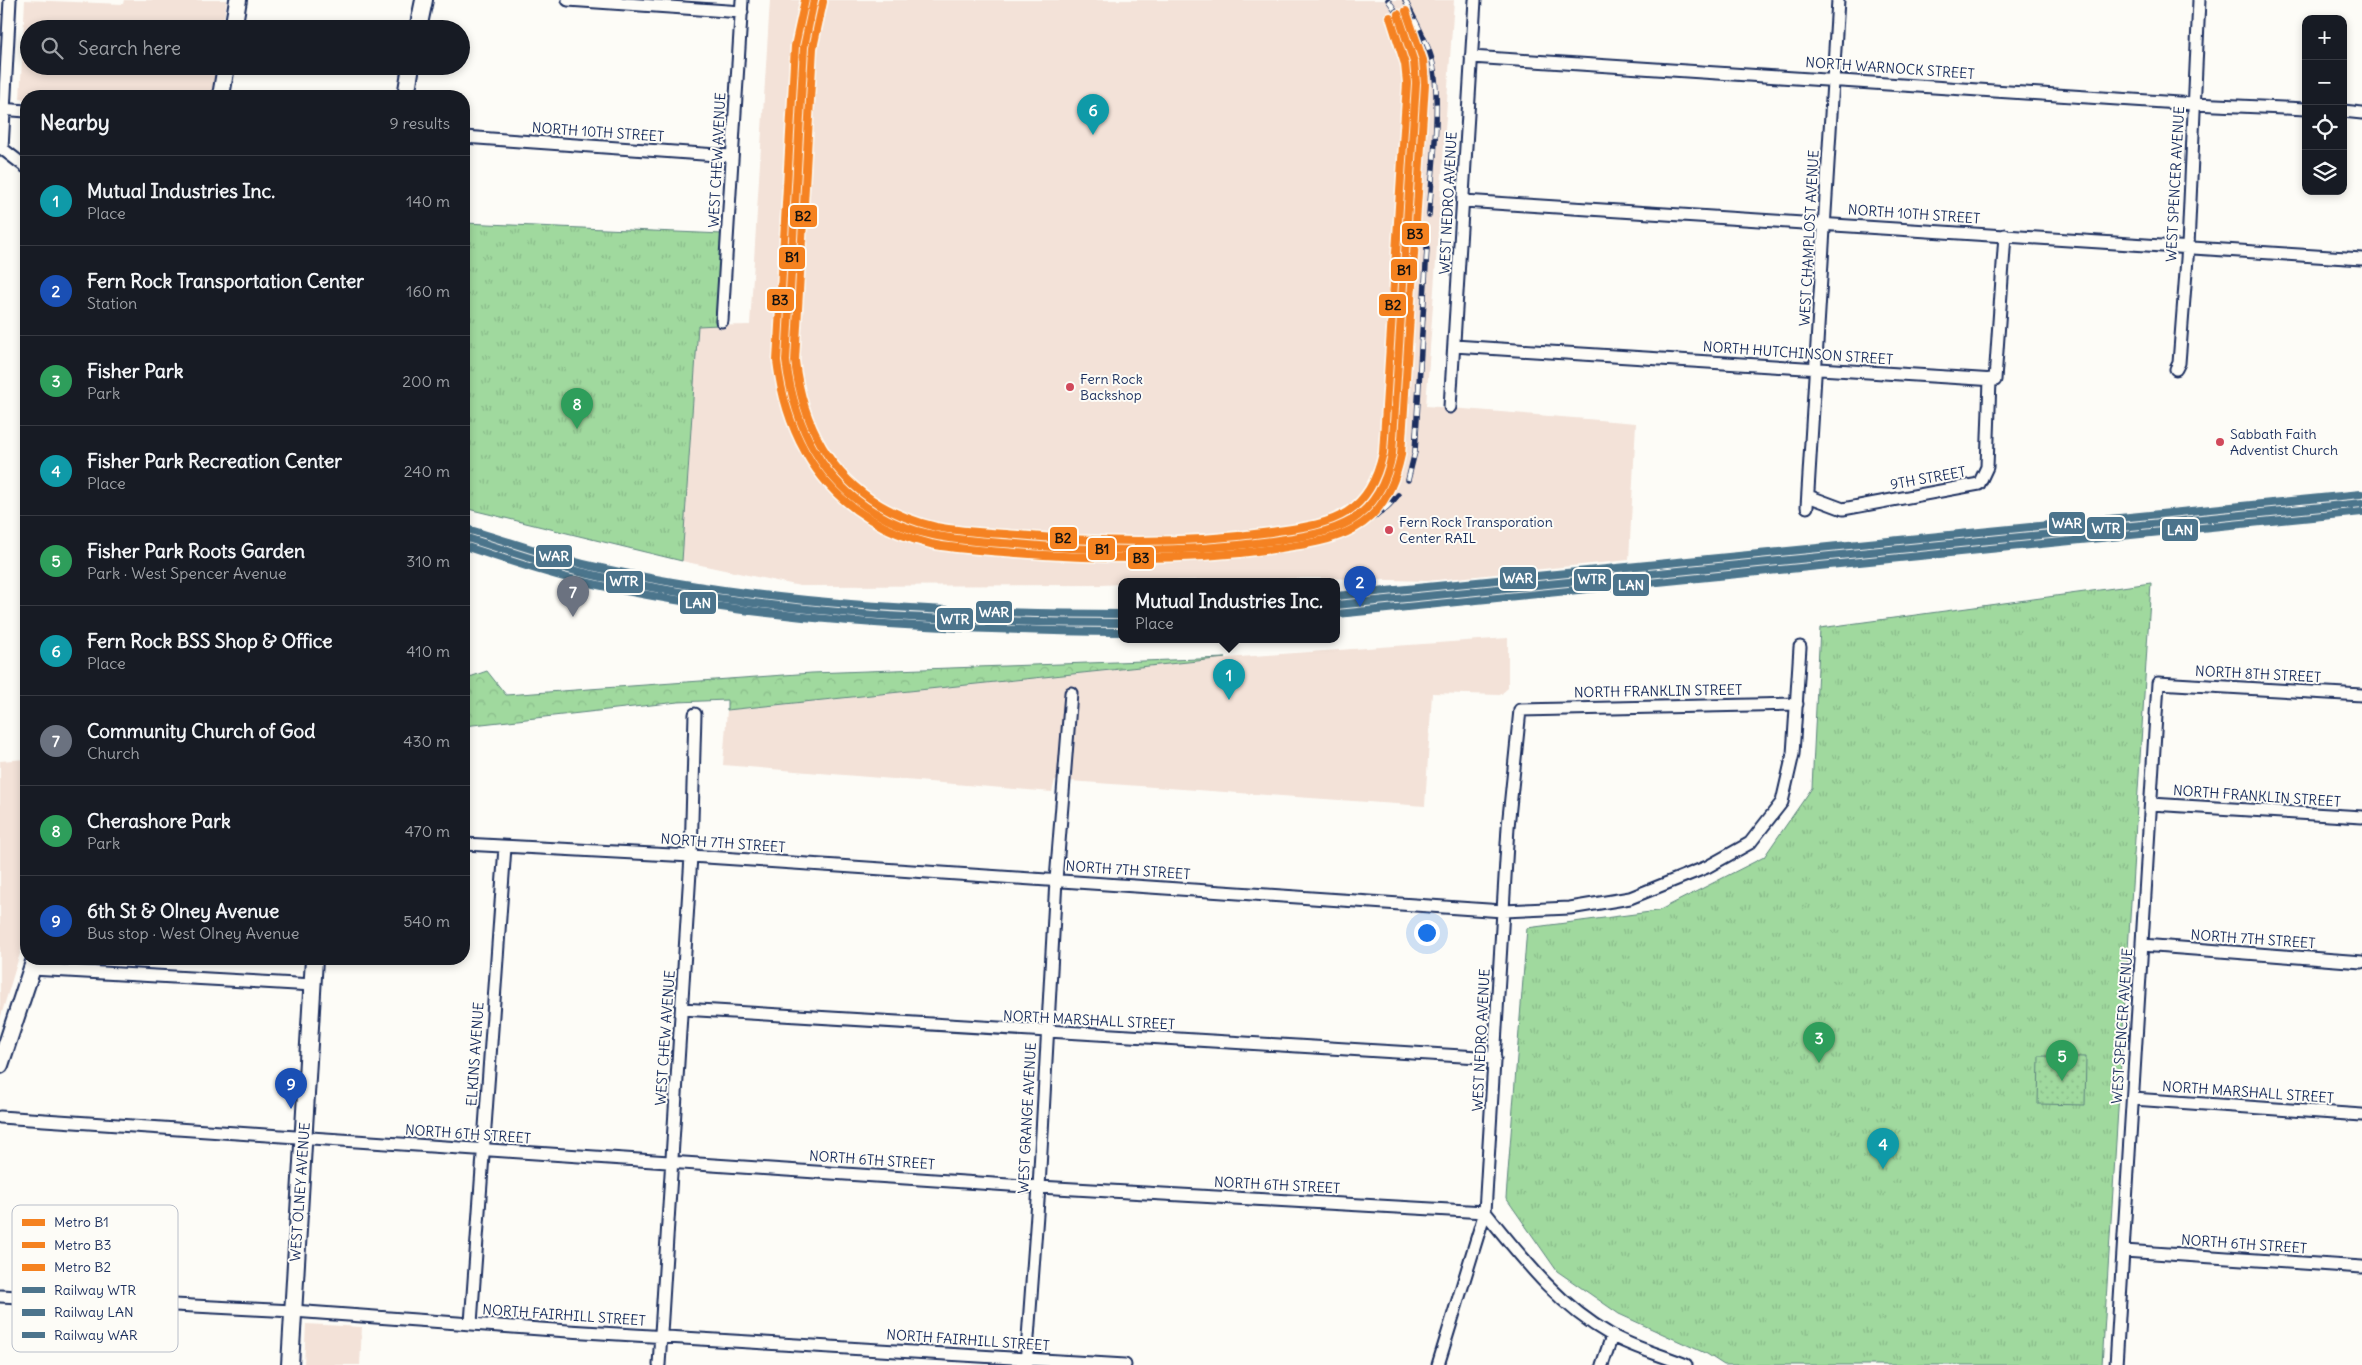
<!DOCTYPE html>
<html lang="en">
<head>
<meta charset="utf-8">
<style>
	:root { --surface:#171b24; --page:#20242c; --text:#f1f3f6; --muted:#9ea1a6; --line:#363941; --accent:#2563eb }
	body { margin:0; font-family:Delius,sans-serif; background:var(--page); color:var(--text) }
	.controls { position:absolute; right:15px; top:15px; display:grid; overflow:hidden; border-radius:10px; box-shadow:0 2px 8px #0003 }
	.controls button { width:45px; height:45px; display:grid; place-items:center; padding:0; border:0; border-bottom:1px solid var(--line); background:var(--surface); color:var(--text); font:25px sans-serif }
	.you { position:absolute; left:1426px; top:932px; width:18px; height:18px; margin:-12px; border:4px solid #fff; border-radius:50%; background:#1a73e8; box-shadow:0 0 0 8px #1a73e833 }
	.badge { display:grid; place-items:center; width:32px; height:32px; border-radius:50%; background:var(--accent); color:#fff; font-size:16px; font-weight:700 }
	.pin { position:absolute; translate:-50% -41px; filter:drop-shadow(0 1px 2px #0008) }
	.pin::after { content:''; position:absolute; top:26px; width:18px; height:15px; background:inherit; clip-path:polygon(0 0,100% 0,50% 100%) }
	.popup { position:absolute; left:1118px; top:578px; width:222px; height:65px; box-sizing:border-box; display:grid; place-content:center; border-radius:10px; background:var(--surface); filter:drop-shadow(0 1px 4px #0005); font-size:16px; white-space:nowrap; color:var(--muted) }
	.popup b { font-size:19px; color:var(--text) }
	.popup::after { content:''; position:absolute; left:50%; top:100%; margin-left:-10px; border:10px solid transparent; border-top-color:var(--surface) }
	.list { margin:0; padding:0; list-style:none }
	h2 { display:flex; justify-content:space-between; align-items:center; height:65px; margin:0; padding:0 20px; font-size:21px }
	h2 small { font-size:16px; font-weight:400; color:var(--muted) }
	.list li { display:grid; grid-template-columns:32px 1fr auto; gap:15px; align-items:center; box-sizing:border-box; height:90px; padding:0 20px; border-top:1px solid var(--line) }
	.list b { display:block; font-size:19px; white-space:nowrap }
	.list p { margin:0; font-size:16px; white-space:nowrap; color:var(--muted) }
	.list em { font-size:16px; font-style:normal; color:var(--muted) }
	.icon { flex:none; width:28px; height:28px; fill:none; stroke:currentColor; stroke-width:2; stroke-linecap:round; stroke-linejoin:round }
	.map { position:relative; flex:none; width:2362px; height:1365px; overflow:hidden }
	.search { position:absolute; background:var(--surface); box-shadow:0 2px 8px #0003; left:20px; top:20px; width:450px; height:55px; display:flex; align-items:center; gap:12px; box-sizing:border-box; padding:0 18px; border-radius:28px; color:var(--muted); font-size:19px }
	.panel { position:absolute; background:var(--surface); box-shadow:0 2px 8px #0003; left:20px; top:90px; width:450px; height:875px; border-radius:20px }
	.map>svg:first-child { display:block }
	.built { fill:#f3e2d8 }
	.forest { fill:url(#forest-crowns); stroke:#5e847e }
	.park { fill:url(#park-tufts); stroke:#5e847e }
	.garden { fill:url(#garden-dots); stroke:#5e847e }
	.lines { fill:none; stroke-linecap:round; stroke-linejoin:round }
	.street-casing { stroke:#1b2f5e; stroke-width:15 }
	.secondary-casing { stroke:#1b2f5e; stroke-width:20 }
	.street { stroke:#fdfcf7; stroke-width:11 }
	.secondary { stroke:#fdfcf7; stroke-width:16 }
	.rail-casing { stroke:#1b2f5e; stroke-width:5.5 }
	.rail { stroke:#fdfcf7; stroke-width:4; stroke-dasharray:11; stroke-linecap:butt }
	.rail-1-casing { stroke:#fdfcf7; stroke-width:11 }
	.rail-2-casing { stroke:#fdfcf7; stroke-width:11 }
	.rail-3-casing { stroke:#fdfcf7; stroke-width:11 }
	.rail-1 { stroke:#4c748c; stroke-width:8 }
	.rail-2 { stroke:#4c748c; stroke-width:8 }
	.rail-3 { stroke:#4c748c; stroke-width:8 }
	.metro-1-casing { stroke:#fdfcf7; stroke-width:11 }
	.metro-2-casing { stroke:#fdfcf7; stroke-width:11 }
	.metro-3-casing { stroke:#fdfcf7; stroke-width:11 }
	.metro-1 { stroke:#f58220; stroke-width:8 }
	.metro-2 { stroke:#f58220; stroke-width:8 }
	.metro-3 { stroke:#f58220; stroke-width:8 }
	.poi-dot { fill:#d1495b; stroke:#fdfcf7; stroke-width:2 }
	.labels { text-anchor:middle; stroke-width:4; stroke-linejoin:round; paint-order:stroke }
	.street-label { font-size:14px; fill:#1b2f5e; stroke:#fdfcf7 }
	.poi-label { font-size:14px; fill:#1b2f5e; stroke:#fdfcf7; text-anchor:start }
	.key { fill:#fdfcf7; stroke:#b9bec9; stroke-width:1 }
	.key-label { font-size:14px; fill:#1b2f5e }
	.line-badge { stroke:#fdfcf7; stroke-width:2 }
	.badge-label { font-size:14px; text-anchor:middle; font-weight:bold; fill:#fff }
	.pale-badge-label { font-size:14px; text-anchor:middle; font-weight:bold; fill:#111 }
</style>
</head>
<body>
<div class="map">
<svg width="2362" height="1365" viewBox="0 0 2362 1365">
	<defs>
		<pattern id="forest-crowns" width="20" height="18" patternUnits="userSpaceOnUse" patternTransform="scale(1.25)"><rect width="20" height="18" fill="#a0d99e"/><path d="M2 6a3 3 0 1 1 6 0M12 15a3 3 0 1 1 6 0" fill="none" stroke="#89bb8a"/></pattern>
		<pattern id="park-tufts" width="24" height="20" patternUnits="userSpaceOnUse" patternTransform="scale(1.25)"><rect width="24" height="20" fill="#a0d99e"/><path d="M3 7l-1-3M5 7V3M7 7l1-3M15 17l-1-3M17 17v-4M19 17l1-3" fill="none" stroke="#89bb8a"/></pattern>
		<pattern id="garden-dots" width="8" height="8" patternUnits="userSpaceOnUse" patternTransform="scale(1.25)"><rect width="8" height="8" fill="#a0d99e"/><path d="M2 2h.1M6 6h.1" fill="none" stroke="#89bb8a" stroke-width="1.8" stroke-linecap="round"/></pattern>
	</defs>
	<rect width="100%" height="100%" fill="#fdfcf7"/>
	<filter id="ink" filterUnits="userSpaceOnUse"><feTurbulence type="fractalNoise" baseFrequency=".02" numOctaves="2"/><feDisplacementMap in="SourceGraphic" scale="10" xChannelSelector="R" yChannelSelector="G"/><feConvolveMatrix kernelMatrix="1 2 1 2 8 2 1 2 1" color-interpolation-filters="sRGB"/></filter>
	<g filter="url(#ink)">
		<path class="built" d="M25,0l98,4 1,-4h103l-5,29h-193v37h187l-5,30h-185v4l-6,-1z
			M770,0h684l-28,406 210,17 -7,137 -201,21 -112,-3 -194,3 -1,3 -19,1 -302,1 -118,-25 16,-235 52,-1z
			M1508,638v50l-8,7 -68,-2 -7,113 -370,-26 -3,12 -329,-27 4,-55 499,-52z
			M26,759v175l-26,85v-258z
			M306,1324l56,3 -2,38h-56z"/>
		<path class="forest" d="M1226,658l-499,52v-10l-49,2 -214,24v-47l23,-8 19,24 306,-22z"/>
		<path class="park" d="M464,223l259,11 -4,91 -21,1 -16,235 -218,-53z
			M2151,583l-49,782h-378l-17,-11 -88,-40 -62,-43 -51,-73 21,-270 131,-17 106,-54 48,-69 8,-160z"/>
		<path class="garden" d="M2039,1056l47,1 -1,48 -47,-1z"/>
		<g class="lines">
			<defs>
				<path id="street" d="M568,0l174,12
					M1471,57l723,47 112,5
					M0,109l26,2
					M2343,111l19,2
					M464,137l267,19
					M0,147l26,20
					M2,149l8,-149
					M1464,201l898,58
					M722,321l20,-321
					M1454,346l541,34 10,-145
					M2176,369l3,-6 9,-117 11,-246
					M1450,407l25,-407
					M1808,496l35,13 136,-25 8,-17 3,-88
					M1807,507l31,-507
					M2151,804l211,13
					M464,844l227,12 812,55 67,-3 60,-10 77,-31 43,-24 32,-41 11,-48 7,-107
					M2142,945l220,17
					M32,969l281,16
					M682,1009l813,49
					M2133,1099l229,16
					M0,1117l1039,70 446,25c38,47 73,93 126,123 23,13 51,20 75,30
					M2124,1251l238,16
					M0,1296l293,15 275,20 557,34
					M471,1323l34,-476
					M659,1365l32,-509 4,-142
					M1026,1365l13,-178 17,-307 15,-187
					M1438,1365l47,-153 23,-385 12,-117 277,-6
					M1602,1365l10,-29
					M2116,1365l42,-682 204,12"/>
				<path id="secondary" d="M233,29l5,-29
					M418,29l6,-29
					M221,96l5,-30
					M406,96l5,-30
					M0,1065l35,-106
					M290,1365l24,-406"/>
			</defs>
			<use href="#street" class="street-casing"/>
			<use href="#secondary" class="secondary-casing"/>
			<use href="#street" class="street"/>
			<use href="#secondary" class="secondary"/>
			<defs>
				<path id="rail" d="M1388,0l10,14
					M1405,0c9,19 22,40 27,60 10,39 0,112 -3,155
					M1408,480l7,-28 12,-204
					M1258,543c52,-5 105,-3 140,-48"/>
			</defs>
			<use href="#rail" class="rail-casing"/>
			<use href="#rail" class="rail"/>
			<defs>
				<path id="rail-1" d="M464,537c39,12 77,26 116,35 176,42 361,50 542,51
					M1336,605l1026,-102"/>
				<path id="rail-2" d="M464,546c38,12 76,26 116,35 177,41 360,49 542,51
					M1337,614l1025,-102"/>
				<path id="rail-3" d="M467,529c38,11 76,25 116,35 175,41 359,49 539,50
					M1336,596l1025,-102"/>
			</defs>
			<use href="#rail-1" class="rail-1-casing"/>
			<use href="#rail-2" class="rail-2-casing"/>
			<use href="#rail-3" class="rail-3-casing"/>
			<use href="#rail-1" class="rail-1"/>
			<use href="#rail-2" class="rail-2"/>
			<use href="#rail-3" class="rail-3"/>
			<defs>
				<path id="metro-1" d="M814,0l-10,47 -18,314c8,62 33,117 88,151 18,11 39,19 59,23 27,6 56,7 83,9 85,8 171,9 256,-3 27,-4 56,-7 80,-21 24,-15 35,-40 40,-66l24,-371 -2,-21 -16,-48"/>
				<path id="metro-2" d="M805,0l-10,46 -18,315c8,65 36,124 93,158 19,12 40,20 61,25 28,6 57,6 85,9 86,7 172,8 257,-4 28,-4 57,-7 82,-21 27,-15 40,-44 46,-73l24,-371 -2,-24 -17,-49"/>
				<path id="metro-3" d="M823,2l-10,46 -18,313c7,59 32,112 85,144 17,10 36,17 56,22 27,5 55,6 82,8 85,8 169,9 253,-3 25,-4 54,-6 76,-20 21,-13 31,-36 36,-59l24,-370 -2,-19 -15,-47"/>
			</defs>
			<use href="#metro-1" class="metro-1-casing"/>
			<use href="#metro-2" class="metro-2-casing"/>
			<use href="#metro-3" class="metro-3-casing"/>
			<use href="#metro-1" class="metro-1"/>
			<use href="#metro-2" class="metro-2"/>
			<use href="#metro-3" class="metro-3"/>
		</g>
	</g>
	<g class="poi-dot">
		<circle cx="1070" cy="387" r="5"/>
		<circle cx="2220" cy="442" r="5"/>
		<circle cx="1389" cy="530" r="5"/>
	</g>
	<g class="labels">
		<g class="street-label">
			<text transform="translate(1890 68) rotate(4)" y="5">NORTH WARNOCK STREET</text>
			<text transform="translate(598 132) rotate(4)" y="5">NORTH 10TH STREET</text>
			<text transform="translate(717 160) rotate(-87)" y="5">WEST CHEW AVENUE</text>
			<text transform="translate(2175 184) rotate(-87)" y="5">WEST SPENCER AVENUE</text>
			<text transform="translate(1448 203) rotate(-87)" y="5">WEST NEDRO AVENUE</text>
			<text transform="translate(1914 214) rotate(4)" y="5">NORTH 10TH STREET</text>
			<text transform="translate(1809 238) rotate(-87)" y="5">WEST CHAMPLOST AVENUE</text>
			<text transform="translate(1798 353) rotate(4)" y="5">NORTH HUTCHINSON STREET</text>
			<text transform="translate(1928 478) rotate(-10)" y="5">9TH STREET</text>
			<text transform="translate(2258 674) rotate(3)" y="5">NORTH 8TH STREET</text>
			<text transform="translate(1658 691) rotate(-1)" y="5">NORTH FRANKLIN STREET</text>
			<text transform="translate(2257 796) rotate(4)" y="5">NORTH FRANKLIN STREET</text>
			<text transform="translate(723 843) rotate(4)" y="5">NORTH 7TH STREET</text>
			<text transform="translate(1128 870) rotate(4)" y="5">NORTH 7TH STREET</text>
			<text transform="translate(2253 939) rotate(4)" y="5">NORTH 7TH STREET</text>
			<text transform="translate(1089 1020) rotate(3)" y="5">NORTH MARSHALL STREET</text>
			<text transform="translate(2122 1026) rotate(-86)" y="5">WEST SPENCER AVENUE</text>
			<text transform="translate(665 1038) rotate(-86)" y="5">WEST CHEW AVENUE</text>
			<text transform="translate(1481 1040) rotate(-87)" y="5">WEST NEDRO AVENUE</text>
			<text transform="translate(475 1054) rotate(-86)" y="5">ELKINS AVENUE</text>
			<text transform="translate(2248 1092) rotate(4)" y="5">NORTH MARSHALL STREET</text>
			<text transform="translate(1027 1118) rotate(-87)" y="5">WEST GRANGE AVENUE</text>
			<text transform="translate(468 1134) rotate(4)" y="5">NORTH 6TH STREET</text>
			<text transform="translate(872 1160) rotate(4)" y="5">NORTH 6TH STREET</text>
			<text transform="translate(1277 1185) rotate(3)" y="5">NORTH 6TH STREET</text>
			<text transform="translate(300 1192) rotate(-86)" y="5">WEST OLNEY AVENUE</text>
			<text transform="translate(2244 1244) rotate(4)" y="5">NORTH 6TH STREET</text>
			<text transform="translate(564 1315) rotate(4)" y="5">NORTH FAIRHILL STREET</text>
			<text transform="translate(968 1340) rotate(4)" y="5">NORTH FAIRHILL STREET</text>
		</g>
		<g class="poi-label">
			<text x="1080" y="384">Fern Rock<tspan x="1080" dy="16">Backshop</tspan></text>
			<text x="2230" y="439">Sabbath Faith<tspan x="2230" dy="16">Adventist Church</tspan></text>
			<text x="1399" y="527">Fern Rock Transporation<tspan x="1399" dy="16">Center RAIL</tspan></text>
		</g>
	</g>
	<rect x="12" y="1205" width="166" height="147" rx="8" class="key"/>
	<rect x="22" y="1219" width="23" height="7" fill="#f58220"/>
	<rect x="22" y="1242" width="23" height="6" fill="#f58220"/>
	<rect x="22" y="1264" width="23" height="7" fill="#f58220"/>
	<rect x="22" y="1287" width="23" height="6" fill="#4c748c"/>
	<rect x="22" y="1309" width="23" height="7" fill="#4c748c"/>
	<rect x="22" y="1332" width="23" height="6" fill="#4c748c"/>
	<g class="key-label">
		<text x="54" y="1227">Metro B1</text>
		<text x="54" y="1250">Metro B3</text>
		<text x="54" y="1272">Metro B2</text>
		<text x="54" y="1295">Railway WTR</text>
		<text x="54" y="1317">Railway LAN</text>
		<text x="54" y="1340">Railway WAR</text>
	</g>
	<g class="line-badge">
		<rect x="789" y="204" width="29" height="24" rx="5" fill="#f58220"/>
		<rect x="1401" y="222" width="29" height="24" rx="5" fill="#f58220"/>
		<rect x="778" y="246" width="28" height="24" rx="5" fill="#f58220"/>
		<rect x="1390" y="258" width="28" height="24" rx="5" fill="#f58220"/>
		<rect x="766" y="288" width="29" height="24" rx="5" fill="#f58220"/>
		<rect x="1378" y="293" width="29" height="24" rx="5" fill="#f58220"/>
		<rect x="2048" y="511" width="38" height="24" rx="5" fill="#4c748c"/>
		<rect x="2086" y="516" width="39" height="24" rx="5" fill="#4c748c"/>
		<rect x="2161" y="518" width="38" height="24" rx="5" fill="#4c748c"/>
		<rect x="1049" y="526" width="29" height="24" rx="5" fill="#f58220"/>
		<rect x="1087" y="537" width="29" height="24" rx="5" fill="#f58220"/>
		<rect x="535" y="544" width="38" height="24" rx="5" fill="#4c748c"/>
		<rect x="1127" y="546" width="28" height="24" rx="5" fill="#f58220"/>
		<rect x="1499" y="566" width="38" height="24" rx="5" fill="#4c748c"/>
		<rect x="1573" y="568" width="39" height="24" rx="5" fill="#4c748c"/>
		<rect x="605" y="570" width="39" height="24" rx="5" fill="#4c748c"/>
		<rect x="1612" y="573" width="38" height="24" rx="5" fill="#4c748c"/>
		<rect x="679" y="591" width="38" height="24" rx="5" fill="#4c748c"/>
		<rect x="975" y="600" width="38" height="24" rx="5" fill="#4c748c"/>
		<rect x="936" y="607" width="38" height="24" rx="5" fill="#4c748c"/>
	</g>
	<g class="badge-label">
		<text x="2067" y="528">WAR</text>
		<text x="2106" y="533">WTR</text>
		<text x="2180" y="535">LAN</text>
		<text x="554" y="561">WAR</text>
		<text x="1518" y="583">WAR</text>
		<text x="1592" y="584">WTR</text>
		<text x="624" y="586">WTR</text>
		<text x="1631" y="590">LAN</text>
		<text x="698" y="608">LAN</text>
		<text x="994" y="617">WAR</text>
		<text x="955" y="624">WTR</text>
	</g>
	<g class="pale-badge-label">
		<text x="803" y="221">B2</text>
		<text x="1415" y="239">B3</text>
		<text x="792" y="262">B1</text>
		<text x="1404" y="275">B1</text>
		<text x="780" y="305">B3</text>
		<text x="1393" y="310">B2</text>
		<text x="1063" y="543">B2</text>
		<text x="1102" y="554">B1</text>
		<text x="1141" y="563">B3</text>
	</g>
</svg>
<div class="controls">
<button>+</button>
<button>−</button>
<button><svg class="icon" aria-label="locate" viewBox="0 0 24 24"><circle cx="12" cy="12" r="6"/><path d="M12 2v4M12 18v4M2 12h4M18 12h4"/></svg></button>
<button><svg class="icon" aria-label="layers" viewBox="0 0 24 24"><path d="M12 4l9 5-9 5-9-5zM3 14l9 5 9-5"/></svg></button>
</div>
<div class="you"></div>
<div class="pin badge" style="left:1229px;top:700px;background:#0f9aa8">1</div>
<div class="popup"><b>Mutual Industries Inc.</b>Place</div>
<div class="pin badge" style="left:1360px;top:607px;background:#1a4fb4">2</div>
<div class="pin badge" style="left:1819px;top:1063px;background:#2e9e5b">3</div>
<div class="pin badge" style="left:1883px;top:1169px;background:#0f9aa8">4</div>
<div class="pin badge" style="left:2062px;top:1081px;background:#2e9e5b">5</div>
<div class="pin badge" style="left:1093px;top:135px;background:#0f9aa8">6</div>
<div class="pin badge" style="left:573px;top:617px;background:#6b7280">7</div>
<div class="pin badge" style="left:577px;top:429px;background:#2e9e5b">8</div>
<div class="pin badge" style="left:291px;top:1109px;background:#1a4fb4">9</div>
<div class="search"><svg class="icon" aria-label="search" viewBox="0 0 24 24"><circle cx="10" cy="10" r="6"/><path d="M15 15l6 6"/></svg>Search here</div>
<section class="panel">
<h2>Nearby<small>9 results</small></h2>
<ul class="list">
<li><span class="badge" style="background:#0f9aa8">1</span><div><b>Mutual Industries Inc.</b><p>Place</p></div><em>140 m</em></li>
<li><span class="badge" style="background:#1a4fb4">2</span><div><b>Fern Rock Transportation Center</b><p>Station</p></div><em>160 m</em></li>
<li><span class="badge" style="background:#2e9e5b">3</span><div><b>Fisher Park</b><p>Park</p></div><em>200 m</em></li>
<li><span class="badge" style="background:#0f9aa8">4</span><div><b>Fisher Park Recreation Center</b><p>Place</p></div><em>240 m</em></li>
<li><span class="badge" style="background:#2e9e5b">5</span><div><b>Fisher Park Roots Garden</b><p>Park · West Spencer Avenue</p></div><em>310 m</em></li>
<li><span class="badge" style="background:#0f9aa8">6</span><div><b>Fern Rock BSS Shop &amp; Office</b><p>Place</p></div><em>410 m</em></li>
<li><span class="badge" style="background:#6b7280">7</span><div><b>Community Church of God</b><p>Church</p></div><em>430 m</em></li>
<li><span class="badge" style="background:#2e9e5b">8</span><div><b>Cherashore Park</b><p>Park</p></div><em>470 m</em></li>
<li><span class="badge" style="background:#1a4fb4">9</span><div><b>6th St &amp; Olney Avenue</b><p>Bus stop · West Olney Avenue</p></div><em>540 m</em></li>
</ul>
</section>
</div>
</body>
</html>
